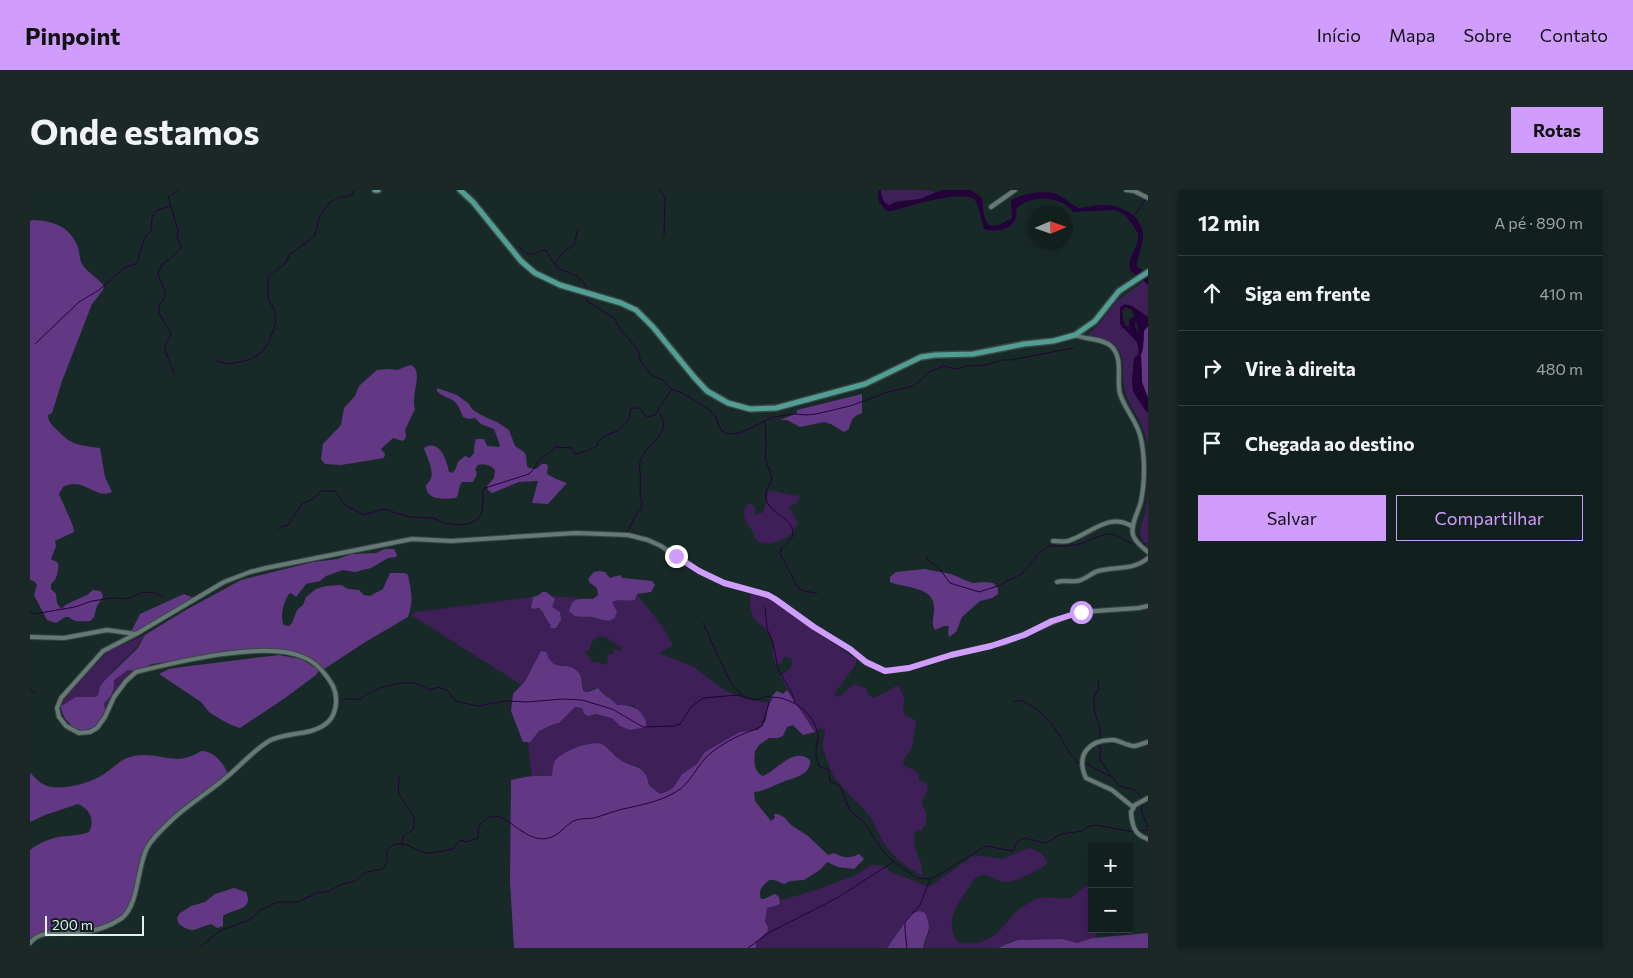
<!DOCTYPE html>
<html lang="pt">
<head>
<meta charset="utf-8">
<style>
	:root { --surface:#12201d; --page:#1b2826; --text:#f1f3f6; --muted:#9ca3a4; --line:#313e3b; --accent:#d09dff }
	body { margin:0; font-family:Commissioner,sans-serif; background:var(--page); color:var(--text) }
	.controls { position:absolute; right:15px; bottom:15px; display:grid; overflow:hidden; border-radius:0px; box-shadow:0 2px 8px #0003 }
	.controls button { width:45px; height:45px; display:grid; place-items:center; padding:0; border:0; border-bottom:1px solid var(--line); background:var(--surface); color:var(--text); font:25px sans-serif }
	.compass { position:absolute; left:998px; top:15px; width:45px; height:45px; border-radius:50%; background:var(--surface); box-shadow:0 2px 8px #0003; rotate:88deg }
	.scale { position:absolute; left:15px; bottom:12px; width:99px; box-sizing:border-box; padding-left:5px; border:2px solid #e3efec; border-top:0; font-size:14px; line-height:18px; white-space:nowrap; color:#e3efec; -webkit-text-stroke:4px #0e201d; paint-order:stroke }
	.stop { position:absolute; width:15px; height:15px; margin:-11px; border:4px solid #d09dff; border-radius:50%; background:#fff }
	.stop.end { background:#d09dff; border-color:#fff; box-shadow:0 1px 5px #0008 }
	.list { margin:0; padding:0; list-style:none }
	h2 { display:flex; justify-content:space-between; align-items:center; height:65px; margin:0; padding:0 20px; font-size:21px }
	h2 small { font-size:16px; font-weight:400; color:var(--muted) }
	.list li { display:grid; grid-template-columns:32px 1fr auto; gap:15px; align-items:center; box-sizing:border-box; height:75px; padding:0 20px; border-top:1px solid var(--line) }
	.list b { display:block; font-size:19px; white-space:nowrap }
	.list em { font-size:16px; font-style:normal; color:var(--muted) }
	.actions { display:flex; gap:10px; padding:15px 20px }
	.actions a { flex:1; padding:11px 0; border:1px solid var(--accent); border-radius:0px; text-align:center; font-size:18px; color:var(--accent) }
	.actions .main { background:var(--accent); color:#111 }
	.icon { flex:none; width:28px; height:28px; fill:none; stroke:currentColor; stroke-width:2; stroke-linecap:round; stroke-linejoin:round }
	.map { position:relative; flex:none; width:1118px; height:758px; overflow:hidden; border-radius:0px }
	header { display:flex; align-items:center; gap:30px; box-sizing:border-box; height:70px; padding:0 25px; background:var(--accent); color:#111 }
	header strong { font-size:24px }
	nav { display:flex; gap:28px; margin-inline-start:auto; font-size:18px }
	.intro { display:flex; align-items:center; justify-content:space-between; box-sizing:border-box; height:120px; padding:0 30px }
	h1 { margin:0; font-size:35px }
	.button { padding:12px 22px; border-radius:0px; background:var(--accent); color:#111; font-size:18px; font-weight:700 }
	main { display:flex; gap:30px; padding:0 30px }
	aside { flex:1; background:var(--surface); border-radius:0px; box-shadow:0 2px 8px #0003 }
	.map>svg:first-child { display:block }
	.green { fill:#3f1f58; fill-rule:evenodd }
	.forest { fill:#623885 }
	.water { fill:#24013a; fill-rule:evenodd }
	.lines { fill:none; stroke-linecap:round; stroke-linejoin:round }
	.stream { stroke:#24013a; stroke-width:1 }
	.river { stroke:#24013a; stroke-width:6 }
	.minor-casing { stroke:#394745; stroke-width:6 }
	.major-casing { stroke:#394745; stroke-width:8 }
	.minor { stroke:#657975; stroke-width:4 }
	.major { stroke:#519f94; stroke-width:5 }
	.route { stroke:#d09dff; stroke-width:6 }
</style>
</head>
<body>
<header>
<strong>Pinpoint</strong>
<nav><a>Início</a><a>Mapa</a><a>Sobre</a><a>Contato</a></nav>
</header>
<div class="intro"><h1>Onde estamos</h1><a class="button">Rotas</a></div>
<main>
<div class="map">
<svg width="1118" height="758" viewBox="0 0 1118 758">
	<rect width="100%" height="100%" fill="#182a27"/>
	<path class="green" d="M851,0h44l10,2 -15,7 -22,2 -9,4c-6,-2 -8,-9 -8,-15z
		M1114,91l4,4v32l-16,-11h-11l-1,18 17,18 2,7 -4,16 4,30 9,15v37c-3,-25 -19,-38 -24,-61 -3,-13 3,-31 -9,-40 -8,-7 -21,-5 -28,-10l13,-13 16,-21z
		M1118,299v59c-11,-13 -8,-19 -3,-34 2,-8 3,-17 3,-25z
		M739,300c11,2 20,5 31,6l-3,7 -8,4 9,16c-2,3 -4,7 -6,10 -8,8 -28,16 -37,5 -1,-1 -1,-2 -1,-4 -5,-9 -18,-22 -4,-31l5,5v8l4,-3h4z
		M721,403l11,1 15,7 22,18 57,40v5l-22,30 2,3 4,-1 14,-12 12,4 2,7 7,3 23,-13 6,12 -1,15 3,4 9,4 1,2 -4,26 -9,13 1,5 10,4 5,5v5l8,4 1,6 -7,13c7,10 8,18 0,28l-4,-1c-7,9 0,23 4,33 1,4 1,8 1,13 -15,-9 -31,-20 -40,-36 -5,-9 -8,-19 -15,-27 -11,-14 -26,-24 -35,-40 -3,-8 -7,-18 -9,-26 -2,-6 4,-11 1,-18l-3,-1 -6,4 -10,-13 -25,-43c5,-5 14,-7 12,-17l-4,-2h-4l-3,7 -5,1 -4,-11c4,-8 0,-20 -7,-26 -3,-2 -7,-4 -9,-7 -6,-8 -7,-19 -5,-28z
		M607,404l27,35 9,16 -14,8 35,14 30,23 21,9 24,4c-4,12 -2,16 -11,27l-8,1 -45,21 -8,12 -15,10 -8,13 -6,4 -8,3 -11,-10c-1,-5 -4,-13 -9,-16 -4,-3 -13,-4 -18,-7 -11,-5 -17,-21 -32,-18 -14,3 -26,14 -37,22l-1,11 -10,-1 -10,1 -4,-33 11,-12 15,-7 5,-1 16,-16 7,1 2,6c5,2 8,0 12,1 21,5 22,1 41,-7l-4,-3h-16c-6,-8 -12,-8 -19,-17l-6,1 -4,3h-4l-2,-12 -15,-14c-13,0 -17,-3 -22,-14l-10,10 -13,23 -111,-70 5,-3 117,-15 -2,6 2,6 6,-1 8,12 10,7 3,-5 -4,-11 -4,-4 2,-5 -3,-6 27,2 -7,6 -2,4 4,7c9,3 17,1 26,5l13,-15 -1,-3c7,-4 16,0 24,-2zM569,446l8,2 15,10 -1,3 -7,-2 -1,5h-6l1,8 -4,3 -6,-3h-5l-9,-11 6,-1c0,-7 4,-11 9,-14z
		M115,445c-13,23 -39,35 -47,60 -6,4 -11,1 -17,2 -8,1 -13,5 -20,9l3,-7 44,-48z
		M102,479l4,2 -16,18 -13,26c-7,-20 6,-16 7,-35l7,-7z
		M999,658c8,2 17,7 18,16 -6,5 -31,17 -39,18 -14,1 -20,-14 -34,-3 -11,19 -32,39 -17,62 15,7 35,-1 45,-13 5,-5 8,-10 13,-15 5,-5 12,-9 19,-13 11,-6 23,0 35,-2 10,-2 12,-14 23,-13v44h6l-3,9 -18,5 -15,-4 -44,1 -14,4 -5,4h-76l6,-16 -4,-19 -22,12 -16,23h-131v-6l11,-10 -2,-10 2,-14 11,-3 3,-5 32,-9 43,-16 15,-10 13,1 7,6 38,15 43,-30 9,-1 21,3z"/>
	<path class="forest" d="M3,30c20,1 36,6 44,25 3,6 2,14 5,19 4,7 17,15 22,22l-1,4 -11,14 -30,77 -10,32 -4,2c0,6 3,9 8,14 15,16 22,16 44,19l5,29 7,15c-18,8 -28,-16 -49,-5l-4,7 14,32 1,6 -19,9 1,5 -5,13 7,4c1,7 -1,17 -7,21v5l5,5 1,9 4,6 6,-5 20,-9 6,-5 7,1 2,2 1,4 -6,9 -3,11 -4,4c-8,0 -15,2 -21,-4h-4l-9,6 -9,-3 -13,-25 3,-10 -3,-4 -4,-1v-359z
		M1118,136v72l-6,-16 -1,-27 2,-7 1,-17z
		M380,175c15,4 0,31 5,44l-10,21c1,5 2,8 -2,11l-10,-3 -12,11 4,5 -1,4 -43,7 -16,-1 -4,-5 2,-15 18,-19 3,-17 11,-12 4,-10 18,-16 11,-1 9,1z
		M407,198l20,7 11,8 5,7 12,7 12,5 12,8 6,16 9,6 2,4 1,10 2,2 7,1 6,-5h4l2,2 -1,8 9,5 11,4 -19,21 -16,-1 6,-22 -19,1 -27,11 -4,-3 -1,-4 7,-8 1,-8c-4,-5 -11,-7 -17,-5l-3,4 2,5 -4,8h-11c-4,4 -2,11 -6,16 -13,1 -30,3 -30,-13 12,-10 2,-24 -2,-37 15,-10 23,12 25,24l3,1 3,-3 3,-8 7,-6 5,2 4,-5v-6l2,-8h8l3,7 12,1 1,-2 -6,-16 -13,-5 -6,-6 -6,1 -6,-2c-2,-5 -4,-11 -8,-15 -5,-5 -13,-5 -18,-11z
		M832,204v19c-9,3 -11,7 -13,16l-5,3 -13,-8 -7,-2 -24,5 -13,-7h-7l17,-7v-3z
		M355,359h9l3,6 -1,2 -8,1 -17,10 -16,4 -12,-2 -17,6 -6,5 -14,3 -10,13 -5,-4 -2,1c-5,7 -10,24 -5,31l5,1 3,-3 5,-13 6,-5 3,-8 10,-8 10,-3 15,-1 7,4 11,1 5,5 6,1 13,-7 7,-16h15l3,2c3,17 6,25 0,42l-41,24 -43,28 -20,-13 -20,-4 -33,1 -85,9 -14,2 -16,7 -8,-1 -14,10c0,4 0,9 -2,13 -6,12 -11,5 -5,22 -2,3 -4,8 -7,11 -15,14 -38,-2 -39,-20l15,-9h18l4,-2 2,-9 6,-7 32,-31 7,-13 39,-24 57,-31 72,-18 25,-3 13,-5 25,-1z
		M894,379l27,5 21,9 12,-1 9,1 5,5v6l-6,4 -12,3 -18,16 -6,15 -7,5 -1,-5 1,-6h-5l-9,4c-5,-8 0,-14 -1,-23 0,-21 -31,-19 -44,-25v-5l6,-5z
		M569,381l6,1 5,6 10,-3 3,3 29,3 3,4 -4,7 -14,2 -2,6c-8,2 -17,-2 -23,2l5,10c-4,15 -17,6 -27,5 -9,-1 -14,2 -21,-6 3,-15 12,-12 24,-12l5,-4 -1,-7 -7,-5 -2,-4 6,-7z
		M512,402h4l9,7 -3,8 8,5 1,8 -5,8h-6l1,-3c-6,-5 -6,-12 -12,-17l-6,1 -2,-2 2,-10 6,-2z
		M154,404l12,5 -35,22 -31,13 10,-20z
		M511,461l5,1c8,23 20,7 32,20 5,5 3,14 6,20h4l10,-4c7,10 13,9 19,17 15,0 22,2 29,16v6l-16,3 -10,-4 -8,-8 -17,-4 -7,2 -4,-2 -2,-6 -7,-1 -16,16 -5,1 -15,7 -9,11h-7l-12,-31 2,-17 12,-13z
		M249,465l22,4 18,11 -3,5 -31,23 -45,30 -11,-4 -19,-11 -9,-11 -42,-28 10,-5 13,-2z
		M757,500l28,42 -12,3 -10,-10 -6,2 -4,9 -5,2h-9l-10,7 -4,6c-1,9 -2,21 8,25 15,-6 30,-30 47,-16 2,14 -16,18 -25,21 -11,4 -19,10 -31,11l1,9 16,20 4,-3 -1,-4h4l7,4 6,7 17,11 20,19 6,-2c9,5 15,6 25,1l5,5 -10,10 -16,-2 -11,-5 -7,8 -16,10 -14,1 -6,3 -10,-4h-5c-7,7 -11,9 -8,19h3l11,-5 4,3 1,6 -2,2 -11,3 -2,14 3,5 -1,5 -11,10v6h-242l-4,-66 1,-102c14,-4 27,-5 41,-4 1,-5 0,-10 3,-15 6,-9 35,-21 46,-17 7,3 12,11 18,15 12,10 26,3 30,26l11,9 8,-3 6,-4 8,-13 15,-10 8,-12 35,-20 18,-2c3,-4 7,-7 8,-11 2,-10 2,-21 11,-28l6,3z
		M171,561c14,0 23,13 28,25l-50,39 -28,31 -3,4c-4,11 -16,56 -21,62 -13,14 -35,19 -54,20 -15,1 -32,-5 -43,8v-90c10,-8 25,-14 39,-14 7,-1 13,-1 20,-4 6,-12 1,-23 -11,-28l-33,11 -15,7v-49c5,4 9,10 15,12 15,7 46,-2 59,-11 11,-7 16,-15 30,-18 25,-5 42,12 67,-5z
		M204,698l12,4c9,19 -14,17 -23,24v10l-6,2 -6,-4c-16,4 -17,11 -32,0l-2,-6 3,-5 11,-7 14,-4 10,-8z
		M890,721l5,2c8,18 1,19 -2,35h-36l24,-34z
		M1118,743v15h-149l5,-3 14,-5 44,-1 15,4 16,-5z"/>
	<path class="water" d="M848,0h3c0,6 2,13 8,15l7,-3 24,-3 22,-9h29l11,8c2,10 0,21 8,28l9,-1 13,-7 -1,-17c10,-8 34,-11 46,-7 8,4 14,10 21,14 8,0 15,-3 23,-3 18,-1 43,10 42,32 0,7 -5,19 -6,26v4l7,6 -6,3c-21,-10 3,-27 0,-42 -1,-3 -4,-7 -6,-10 -6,-8 -9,-12 -18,-14l-40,2c-4,-3 -8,-8 -13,-10 -15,-6 -33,-5 -45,7 4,18 -18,25 -32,20 -3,-9 -4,-23 -10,-30 -13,-9 -65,7 -82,12h-6l-7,-9z
		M1095,114l7,2 16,11v9l-4,5 -1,17 -2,7 1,27 6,16v12l-9,-15 -4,-30 4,-15 -2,-8 -17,-18v-17zM1096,117l6,3c3,9 6,15 7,23l-2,2c-10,-7 -14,-10 -15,-24z"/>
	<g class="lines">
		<path class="stream" d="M630,0l5,8 -1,37
			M1104,26l11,-16
			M489,57c14,13 13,5 27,3 4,6 5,12 11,17 11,8 26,6 30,23
			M525,74c4,-9 10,-15 19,-18l4,-18
			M556,106v3l2,3 26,16 8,14 15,16 4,14 12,14 10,4 9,10h3l11,5 25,16 4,5 6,14 6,4 13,-1 33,-16 22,-3 12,1 9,-1 34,-8 38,-14 26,-6 15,-14 14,-6 15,3 8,-3 20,-1 16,-5h9l62,-12
			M1091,138l11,-2
			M5,154l44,-42 20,-12 26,-23 10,-3 4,-4 -1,-6 3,-4 4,-13 6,-6 1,-13 3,-7 16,-5
			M187,171l12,3 20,-4 13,-8 7,-10 6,-16 1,-7 -2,-10 -6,-10v-22l8,-7 9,-6 5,-10 19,-13 6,-6 4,-17 9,-14 11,-7h8l2,-2 2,1 3,-6
			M144,183c-2,-5 -10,-23 -9,-27 2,-5 5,-7 6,-12l-12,-21v-7l6,-9v-6l-7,-17 4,-10 7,-4 13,-13 -5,-10 1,-7 -10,-33 10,-7
			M735,232l1,19 -1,16 7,21c-2,7 -7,11 -6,19 1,17 28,20 27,37 -1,9 -12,10 -13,19l18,35 5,3 14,2
			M246,341l4,-4 8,-2 14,-21 12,-6 7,-7h14l10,14 19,10 20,-6 25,8 24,1 12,5 12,2 11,-1 9,-4 5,-8 1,-14 -1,-6 3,-4 44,-14c6,-4 7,-13 13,-17 7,-5 8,-2 13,-10l17,1 3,6 12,-3 10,-5 1,-5 9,-6 12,-5 11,-12v-7l2,-3h7l8,9 8,-2 16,-25
			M597,342l10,-19 5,-5c0,-9 -2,-11 -2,-19 0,-5 1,-10 0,-16 0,-4 -1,-7 0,-11 6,-22 34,-24 19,-50
			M1113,354h5
			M896,366l3,5 10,7 11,15 29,9 19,-6 25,-13 15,-19 10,-8c14,0 20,1 35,-3 9,-3 16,-8 26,-9 12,0 17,10 28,11
			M735,417l2,22 6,14 5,26 14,24 3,10
			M0,422l4,2 41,-7 17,-6 21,-3 13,1 18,-7 11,1 8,4
			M673,433l28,61 12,11
			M1068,490l1,9c-14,16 5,36 1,51
			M0,498l5,6
			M310,512c9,-7 11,-1 19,-3 3,0 7,-5 10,-6 17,-8 44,-17 60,-3l9,-3 10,4 7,10 23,5 27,-5 22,1 35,-3 20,1 30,9 31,18 31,-1 6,-2 11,-17 12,-9 35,-3 18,5 11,-4c6,2 9,1 14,2 18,5 34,18 37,37 0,6 -2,10 -2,16 -1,4 2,10 3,15l10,4 1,11 10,5 10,25 14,11 16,25 10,12 27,19 11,1 5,-1 53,-32 27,5c2,-3 2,-6 4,-8 6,-10 21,0 29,0l15,-9 21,-3 8,-5 6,-1 38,7
			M984,512l7,-2c28,14 34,28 49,54 3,3 6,5 7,9l3,-1
			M1069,553l2,8 -2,7 12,18
			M1053,572l30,16 6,8 16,4 8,9
			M369,587c0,4 -1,11 0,16 6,14 19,20 14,37l-10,6 -1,7
			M1113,612l-2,8 7,18
			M1109,641l9,-1
			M169,758l22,-18 29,-10 10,-10 18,-8h19l20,-9 12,-2 13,-7 13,-3 11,-9 17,-3 4,-8v-11l8,-6h9l22,9h6l21,-4 7,-9 7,2 11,-4c1,-3 -1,-8 1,-11 22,-34 43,25 75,9 8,-4 13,-13 22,-16 6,-2 12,-1 18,-2 10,-3 20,-7 29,-9 18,-4 35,-7 51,-16 18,-9 22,-29 38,-41 10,-8 22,-14 33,-19 6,-2 12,-4 17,-7l7,-23 3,-4
			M718,758l22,-16 67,-34 56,-36
			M877,758l-2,-18v-8l15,-17 10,-26"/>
		<path class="river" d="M1109,81l9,10
			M1110,150l-8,-12v-7l5,-2 11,3
			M1107,169l-2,21 1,11 12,18"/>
		<defs>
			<path id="minor" d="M1096,0l8,1 14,7
				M961,17l24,-17
				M1045,145c11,5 27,3 36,11 13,12 5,33 9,48 5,16 18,28 21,45 4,19 4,43 0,62 -2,10 -11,23 -8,34 2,7 9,12 15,17
				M1023,351c5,0 11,1 15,0 23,-7 41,-30 65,-14
				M1027,392c7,-2 13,0 20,-1 8,-1 14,-8 21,-10 18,-5 35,0 50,-13
				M0,447l34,1 43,-8 29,4
				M1118,608l-13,7 -4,7c1,13 3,23 17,27
				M1103,617l-21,-17 -26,-12c-11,-24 4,-39 28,-38 6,1 12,5 19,6 5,0 10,-3 15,-4
				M0,753c11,-14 30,-9 46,-10 15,-1 33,-6 46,-15 17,-14 15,-51 25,-70 6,-12 19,-22 28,-31 17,-15 37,-27 54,-42 13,-11 25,-25 40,-34 18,-10 44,-4 60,-20 8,-9 9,-24 4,-35 -7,-12 -17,-24 -30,-29 -37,-17 -127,5 -167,15l-10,9 -12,16 -9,20 -8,11 -7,4 -11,1 -13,-7 -7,-9 -2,-9 4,-10 42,-47 33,-17 88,-52 26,-10 16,-4 146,-29 39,2 125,-8 52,2 20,5 13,6 38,25 26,12 43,12 7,4 39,28 36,22 16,14 19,8 24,-3 42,-13 55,-13 64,-27 11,-3 58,-4 9,-2"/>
			<path id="major" d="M345,0h3
				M430,0l13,12 48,59 14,12 25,12 61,18 15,7 17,17 41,50 13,14 21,12 22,6 26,-1 89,-24 56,-27 14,-2 38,-1 51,-10 29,-3 22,-6 20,-14 24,-30 29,-19"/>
		</defs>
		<use href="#minor" class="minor-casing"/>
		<use href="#major" class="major-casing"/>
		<use href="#minor" class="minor"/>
		<use href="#major" class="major"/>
	</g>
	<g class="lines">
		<path class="route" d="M646,366l23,15 25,12 44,12 7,4 39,28 36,22 16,13 19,9 24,-3 42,-13 40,-9 33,-11 28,-14 29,-9"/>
	</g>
</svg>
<div class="controls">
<button>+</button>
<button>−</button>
</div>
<svg class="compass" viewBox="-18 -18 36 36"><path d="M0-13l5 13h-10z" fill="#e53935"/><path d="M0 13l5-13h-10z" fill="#9ca3a4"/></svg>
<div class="scale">200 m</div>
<div class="stop" style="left:1051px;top:422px"></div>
<div class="stop end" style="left:646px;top:366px"></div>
</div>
<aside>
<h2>12 min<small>A pé · 890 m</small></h2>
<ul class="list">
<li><svg class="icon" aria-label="ahead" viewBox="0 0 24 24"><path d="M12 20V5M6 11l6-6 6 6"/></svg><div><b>Siga em frente</b></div><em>410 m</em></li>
<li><svg class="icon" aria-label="right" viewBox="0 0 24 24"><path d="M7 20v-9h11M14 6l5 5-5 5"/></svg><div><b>Vire à direita</b></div><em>480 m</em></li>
<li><svg class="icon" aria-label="arrive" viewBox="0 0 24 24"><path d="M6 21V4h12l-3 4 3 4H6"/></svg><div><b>Chegada ao destino</b></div></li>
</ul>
<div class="actions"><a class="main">Salvar</a><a>Compartilhar</a></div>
</aside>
</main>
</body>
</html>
